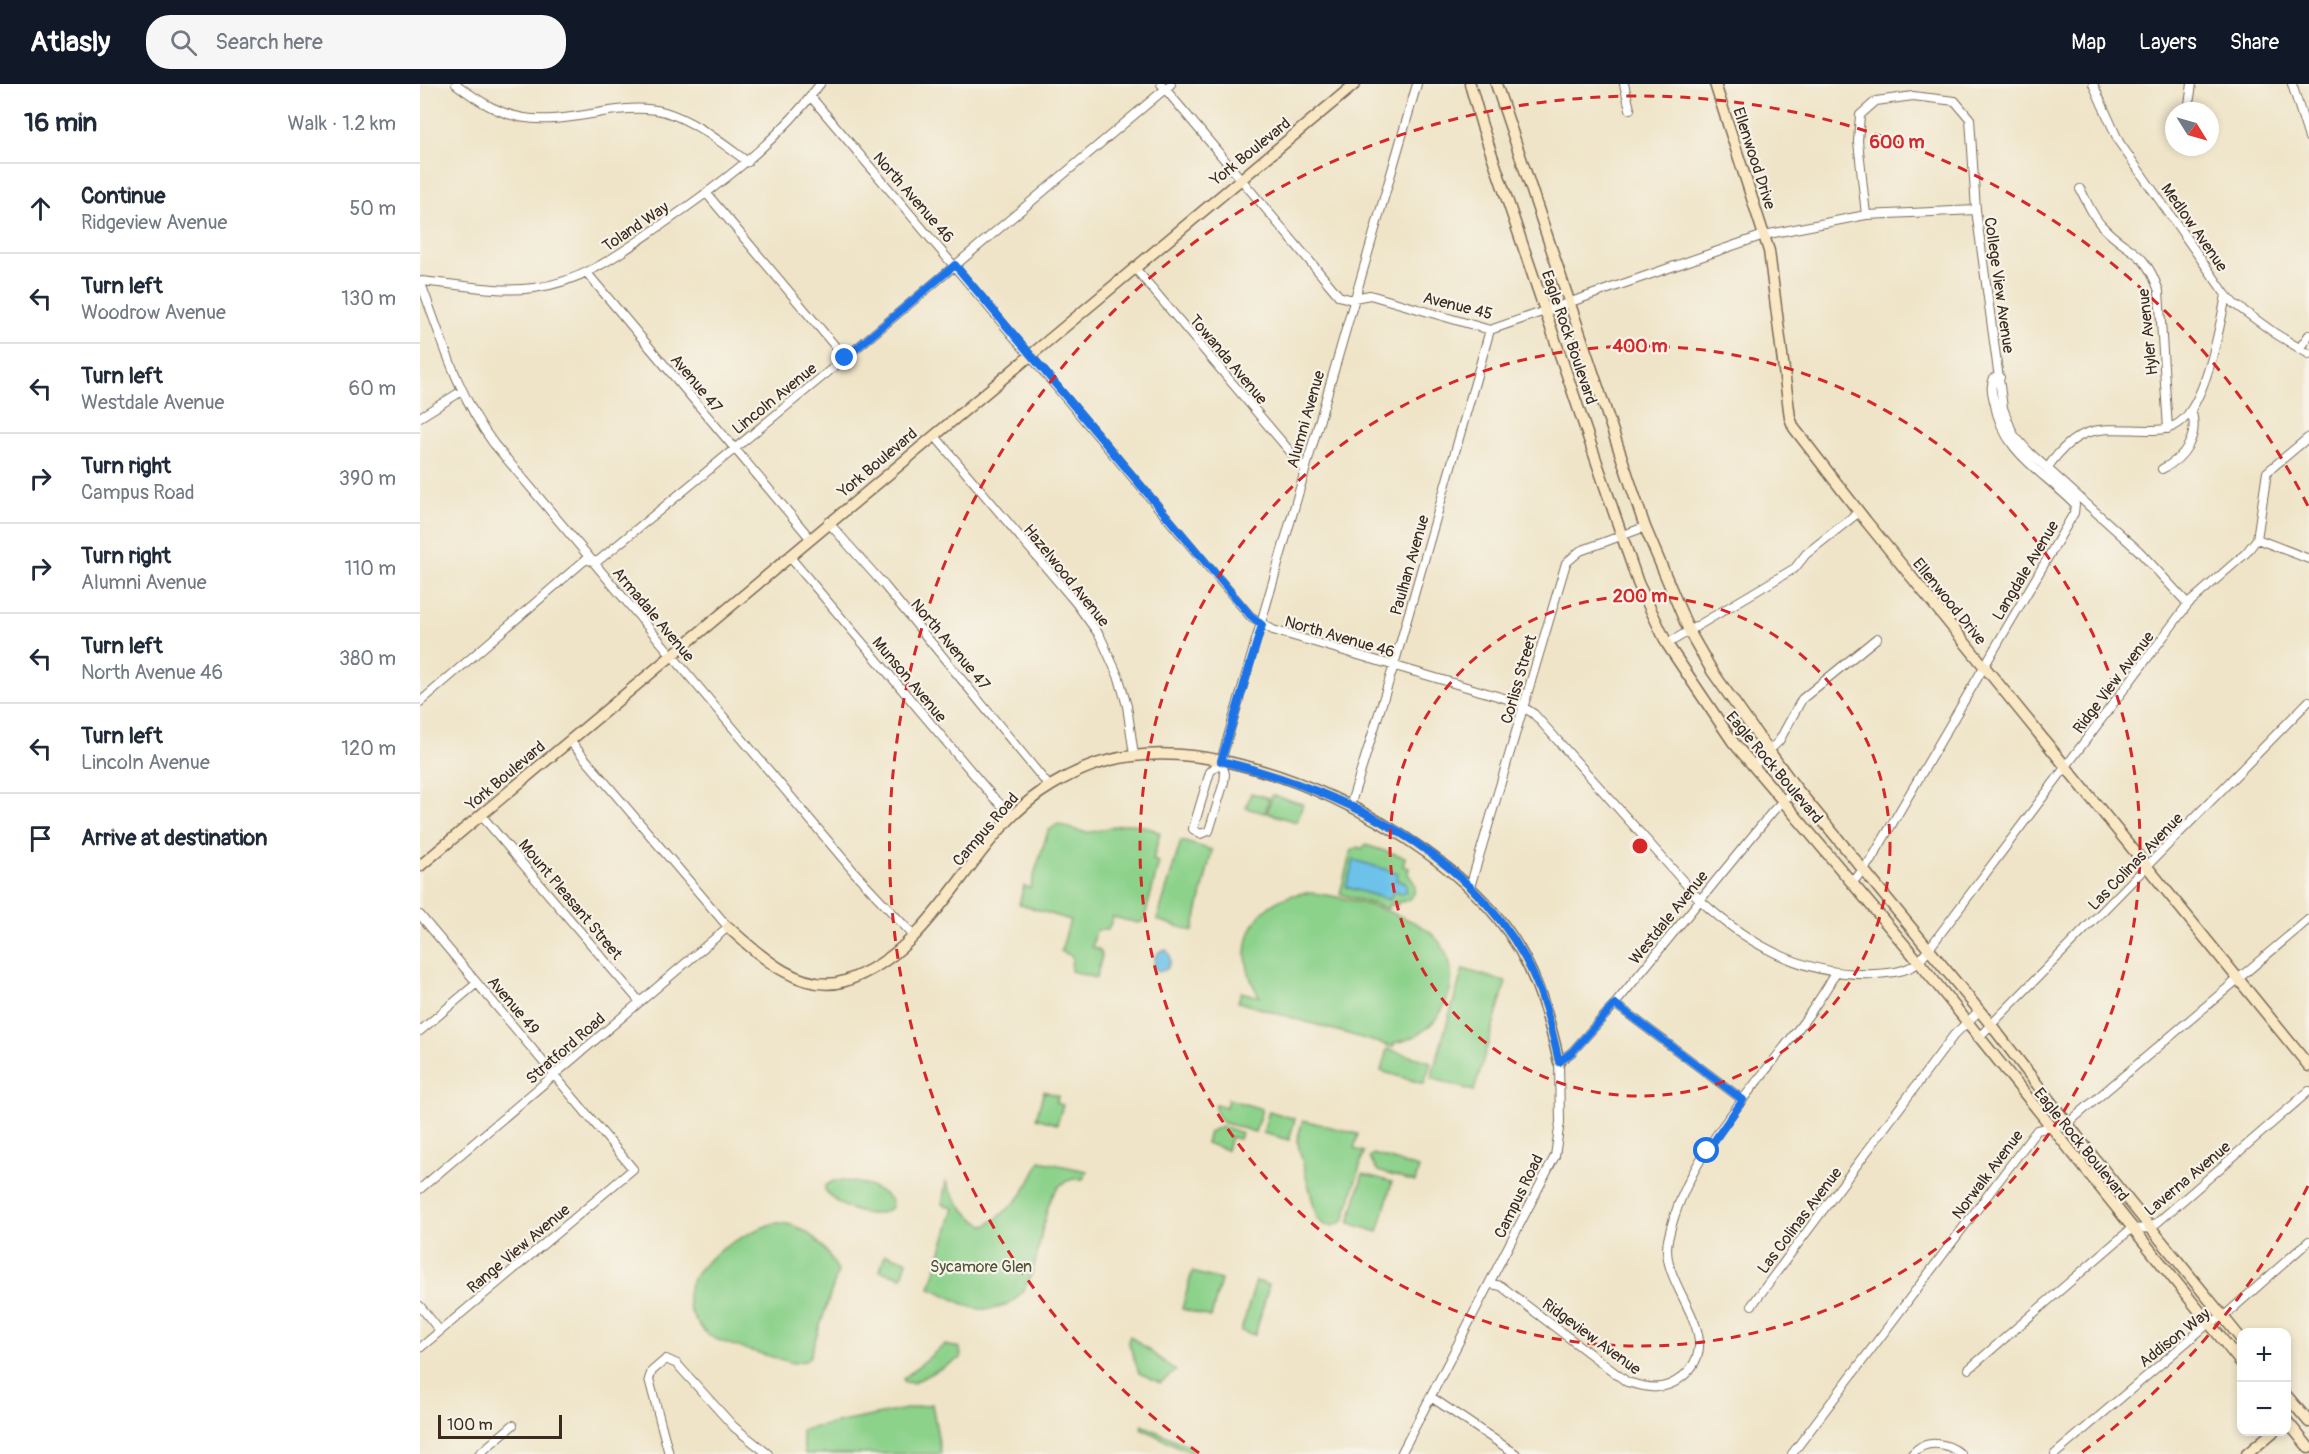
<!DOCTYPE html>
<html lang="en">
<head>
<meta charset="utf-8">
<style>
	:root { --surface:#fff; --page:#f6f6f7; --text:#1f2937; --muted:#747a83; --line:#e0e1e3; --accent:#111827 }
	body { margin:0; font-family:Pangolin,sans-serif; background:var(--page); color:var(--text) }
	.controls { position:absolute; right:18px; bottom:18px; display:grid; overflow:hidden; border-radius:12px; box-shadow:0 3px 9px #0003 }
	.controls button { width:54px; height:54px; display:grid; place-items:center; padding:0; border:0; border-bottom:2px solid var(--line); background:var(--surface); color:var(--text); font:30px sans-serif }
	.compass { position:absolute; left:1745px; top:18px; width:54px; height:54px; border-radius:50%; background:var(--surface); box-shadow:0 3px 9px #0003; rotate:127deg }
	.scale { position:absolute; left:18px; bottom:15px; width:124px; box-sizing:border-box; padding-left:6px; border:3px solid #3b2a1e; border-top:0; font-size:16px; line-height:21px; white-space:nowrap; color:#3b2a1e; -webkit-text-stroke:4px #f7f3e8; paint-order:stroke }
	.stop { position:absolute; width:18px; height:18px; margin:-14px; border:4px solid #1a73e8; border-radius:50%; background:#fff }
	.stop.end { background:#1a73e8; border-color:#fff; box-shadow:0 2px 6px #0008 }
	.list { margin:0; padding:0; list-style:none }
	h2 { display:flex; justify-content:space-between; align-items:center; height:78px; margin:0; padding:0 24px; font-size:26px }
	h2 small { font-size:20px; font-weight:400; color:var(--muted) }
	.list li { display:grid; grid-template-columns:39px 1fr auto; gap:18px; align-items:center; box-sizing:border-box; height:90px; padding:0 24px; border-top:2px solid var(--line) }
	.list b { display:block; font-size:22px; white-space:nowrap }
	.list p { margin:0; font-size:20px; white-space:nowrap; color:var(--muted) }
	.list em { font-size:20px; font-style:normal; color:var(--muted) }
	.icon { flex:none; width:33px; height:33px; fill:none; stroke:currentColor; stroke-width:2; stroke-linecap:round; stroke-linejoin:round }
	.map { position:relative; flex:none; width:1889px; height:1370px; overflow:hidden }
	header { display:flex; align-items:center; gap:36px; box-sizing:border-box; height:84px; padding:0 30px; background:var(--accent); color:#fff }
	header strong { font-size:28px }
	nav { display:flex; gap:33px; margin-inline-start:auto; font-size:21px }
	.search { width:420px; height:54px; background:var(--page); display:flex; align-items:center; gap:15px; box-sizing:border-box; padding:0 21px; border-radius:24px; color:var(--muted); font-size:22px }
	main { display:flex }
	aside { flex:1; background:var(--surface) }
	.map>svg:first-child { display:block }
	.green { fill:#8cd28b; stroke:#647e54; stroke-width:1.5 }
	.water { fill:#6cc2e9; stroke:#547684; stroke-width:1.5 }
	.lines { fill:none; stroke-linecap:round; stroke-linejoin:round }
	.street-casing { stroke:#7a6b59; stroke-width:10 }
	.secondary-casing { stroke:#7a6b59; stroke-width:13 }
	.street { stroke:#fff; stroke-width:8 }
	.secondary { stroke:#fae7c3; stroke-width:10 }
	.route { stroke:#1a73e8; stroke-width:8 }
	.ring { fill:none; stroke:#d62828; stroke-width:3; stroke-dasharray:10 8 }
	.labels { text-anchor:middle; stroke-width:4.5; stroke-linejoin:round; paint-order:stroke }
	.street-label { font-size:16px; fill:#3b2a1e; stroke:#f7f3e8 }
	.park-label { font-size:16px; fill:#4f5439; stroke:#f7f3e8 }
	.centre { fill:#d62828; stroke:#f7f3e8; stroke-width:3 }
	.ring-label { font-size:18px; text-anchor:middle; font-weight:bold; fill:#d62828; stroke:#f7f3e8; stroke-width:4.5; stroke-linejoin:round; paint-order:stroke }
</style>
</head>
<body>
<header>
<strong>Atlasly</strong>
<div class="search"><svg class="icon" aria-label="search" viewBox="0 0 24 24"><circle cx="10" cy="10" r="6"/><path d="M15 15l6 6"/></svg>Search here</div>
<nav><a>Map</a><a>Layers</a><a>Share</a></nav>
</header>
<main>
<aside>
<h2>16 min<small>Walk · 1.2 km</small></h2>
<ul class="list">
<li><svg class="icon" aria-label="ahead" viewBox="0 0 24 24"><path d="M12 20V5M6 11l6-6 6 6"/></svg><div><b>Continue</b><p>Ridgeview Avenue</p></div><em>50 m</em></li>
<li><svg class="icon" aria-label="left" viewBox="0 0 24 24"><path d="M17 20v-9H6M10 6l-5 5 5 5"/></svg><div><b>Turn left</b><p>Woodrow Avenue</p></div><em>130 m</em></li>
<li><svg class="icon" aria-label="left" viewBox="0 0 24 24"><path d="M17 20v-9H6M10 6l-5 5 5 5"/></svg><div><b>Turn left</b><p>Westdale Avenue</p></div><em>60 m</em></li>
<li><svg class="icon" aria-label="right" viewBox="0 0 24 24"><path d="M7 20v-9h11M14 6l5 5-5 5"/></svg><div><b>Turn right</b><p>Campus Road</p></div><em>390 m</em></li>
<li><svg class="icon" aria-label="right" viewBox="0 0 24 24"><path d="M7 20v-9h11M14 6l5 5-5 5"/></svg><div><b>Turn right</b><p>Alumni Avenue</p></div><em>110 m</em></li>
<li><svg class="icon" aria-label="left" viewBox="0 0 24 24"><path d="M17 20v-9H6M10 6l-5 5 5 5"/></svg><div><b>Turn left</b><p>North Avenue 46</p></div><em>380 m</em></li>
<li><svg class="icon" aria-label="left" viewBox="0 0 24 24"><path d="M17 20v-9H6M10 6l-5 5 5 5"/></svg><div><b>Turn left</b><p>Lincoln Avenue</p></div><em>120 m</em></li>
<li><svg class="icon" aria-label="arrive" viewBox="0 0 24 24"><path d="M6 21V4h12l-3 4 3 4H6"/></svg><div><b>Arrive at destination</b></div></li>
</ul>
</aside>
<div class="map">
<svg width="1889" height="1370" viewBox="0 0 1889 1370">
	<rect width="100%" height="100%" fill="#f7f3e8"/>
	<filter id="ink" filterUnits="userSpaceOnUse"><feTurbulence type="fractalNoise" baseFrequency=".0167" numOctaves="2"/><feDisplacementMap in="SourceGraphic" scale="12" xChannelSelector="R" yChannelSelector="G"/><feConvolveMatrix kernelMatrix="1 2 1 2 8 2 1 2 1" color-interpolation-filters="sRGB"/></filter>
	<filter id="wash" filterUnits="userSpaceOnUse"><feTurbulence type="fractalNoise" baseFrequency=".008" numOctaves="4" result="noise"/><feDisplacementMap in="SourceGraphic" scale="24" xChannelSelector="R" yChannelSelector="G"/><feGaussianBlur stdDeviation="1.35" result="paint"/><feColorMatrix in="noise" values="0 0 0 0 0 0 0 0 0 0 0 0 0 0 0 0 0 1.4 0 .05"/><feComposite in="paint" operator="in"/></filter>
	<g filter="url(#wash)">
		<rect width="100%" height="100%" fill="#efe4c7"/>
		<path class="green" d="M831,709l18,5 -4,15 -19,-5z
			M852,711l31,9 -6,18 -30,-9z
			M638,740c9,3 24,10 33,8 30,-6 38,-15 69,1l-7,27 6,2 -15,59 -6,2 -25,-6 -5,13h-12l-4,17 8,3 2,6 -6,22 -25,-7 1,-15 -11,-5 9,-31 -51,-16 5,-18 6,2 18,-57z
			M761,757l31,9 -19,81 -36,-11z
			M945,761l40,12 -2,9 6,2 -1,6 7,10c1,11 -5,18 -17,18l-1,4 -8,-2 -1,5 -48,-15 11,-43 7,-4 4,2z
			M883,809c27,-2 112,23 130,42 39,38 11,100 -39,108l-1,4 -155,-45 3,-10 19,5c-29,-44 -11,-96 43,-104z
			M1043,885l43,13 -32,109 -43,-13z
			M967,965l44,13 -7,22 -43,-13z
			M624,1007l14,5 -2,7 7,2 -6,19 -21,-6z
			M808,1015l34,10 -7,23 -33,-10 -7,-13 1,-5 10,3z
			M849,1027l26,8 -6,21 -26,-7z
			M883,1036l55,14 -4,15 10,3 -20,69 -12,5 -8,-1 -7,-7 -20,-78z
			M801,1042l20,7 -2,6 -8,-2 -4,13 -21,-7 3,-11z
			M953,1070l46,14 -4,14 -37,-11 -9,-13z
			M620,1077l47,10 -4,8c-64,-7 -18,135 -102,130 -18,-1 -34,-16 -51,-21l24,-80 -12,-4 4,-22c10,20 20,34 40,44 30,-21 39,-31 54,-65z
			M943,1090l29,8 -14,50 -29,-9z
			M413,1097c20,-1 44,4 58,19l1,7c-19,16 -54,1 -67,-17v-4z
			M355,1139c30,-1 51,24 63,48l-28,85 -5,5 -12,2c-18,-6 -70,-18 -83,-27 -6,-4 -11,-11 -15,-17 -31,-45 47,-86 80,-96z
			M465,1170l22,7 -5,16 -22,-6z
			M772,1188l29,8 -10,37 -29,-8z
			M836,1197l13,4 -14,50 -14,-4z
			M710,1252l46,35 -16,12 -21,-10 -11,-32z
			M524,1261l16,3 1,10 -48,25 -9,-1 -1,-3z
			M512,1320l9,50h-136l-4,-24z
			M722,1341l52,23 -3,5 -50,-25z"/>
		<path class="water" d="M934,776l44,13 -2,7 10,3v9l-5,2 -8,-3 -3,9 -44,-13z
			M746,866c7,6 4,15 -1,20l-7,2 -4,-5 1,-10 5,-6z"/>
	</g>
	<g filter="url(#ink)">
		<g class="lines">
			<defs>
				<path id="street" d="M36,0c52,40 78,40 141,29 22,-4 46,-7 68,-1 30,9 58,32 83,50
					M741,0l178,212 10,3 21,-4 120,35 274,-95 102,-20 110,-5
					M1204,0l6,25
					M1673,0l26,58 107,153 7,8 43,31 33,20
					M1872,0l17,54
					M391,13l439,519 23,14 241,71 20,13 166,186c48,45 107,77 175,74 16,-1 31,-2 44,-12l269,-358 58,-51 11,-14 10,-67 42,-35
					M1768,27l4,-27
					M1660,105c7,12 12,27 22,37 27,29 41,20 57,65l9,138
					M287,110l138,164
					M1446,131l-8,-74 2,-26 16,-14 37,-5 42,5 15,18 6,91 27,198 10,26 16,18 110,99 49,53
					M714,183l170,201
					M167,189l223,265
					M0,197c21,56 38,115 74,163l361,429 59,63
					M0,197c38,3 76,12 114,7 49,-6 87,-35 126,-62 59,-41 117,-83 160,-142
					M1879,265l10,-14
					M0,333l42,-26
					M514,351l142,168 24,33 19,42 8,28 7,49
					M1628,383c31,-44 51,-38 100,-37 12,0 21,0 31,-7 27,-19 41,-97 47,-128
					M1742,385c23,-11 38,-34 29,-59
					M408,438l56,63 165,201
					M1837,455l52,20
					M369,472l204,241 20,19
					M1247,560l128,-76 11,-14 53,-42
					M0,618l165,-142 13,1 247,-203 326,-274
					M801,677l196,-677
					M801,677l4,13 -1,8 -15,49 -9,3 -7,-5 17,-57z
					M1333,682l26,-25 23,-42 75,-61
					M930,722l44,-141 96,-335
					M61,731l159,187
					M1433,798l18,-22 203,-347 1,-9c-35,-35 -72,-51 -81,-103 -2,-8 -4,-16 0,-23l6,-1
					M1050,803l96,-324 14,-12 65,-24
					M0,831l213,254 -213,179
					M1195,920l128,96
					M0,947l57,-48
					M1558,954l331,-337
					M0,1105l308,-262 -158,-186
					M1071,1200l10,2 126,96c21,6 37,10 55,-5 49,-40 -24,-90 -14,-137 22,-105 118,-177 168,-268
					M1332,1221l202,-270 26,-25
					M0,1222l20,25
					M1549,1285l162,-140 20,-1 158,-137
					M1011,1313l85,57
					M59,1370l34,-29
					M249,1370l-20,-75 3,-8 14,-12 11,5 57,63 34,27
					M981,1370l154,-298 5,-34 -1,-60 13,-10 43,-48 158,-193 23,-23
					M1372,1370l245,-324 31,-7 241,-204
					M1492,1370c13,-15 35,-12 49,0
					M1635,1370l154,-131 14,-6 86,-76"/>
				<path id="secondary" d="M1050,0l12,42 156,457 29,61 66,98 186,220 323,402
					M1076,0l149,443 44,104 23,40 41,58 43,59 196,238 102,132 148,182
					M1295,0l54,167 21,167 4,10 72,93 443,545
					M0,782l935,-782
					M308,843c31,28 73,68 117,54 96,-32 124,-148 207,-196 25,-15 52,-26 81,-29 119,-15 292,72 365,162 35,43 49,91 61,144
					M1866,1311l23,27
					M1866,1336l23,28
					M1827,1370l26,-22"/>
			</defs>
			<use href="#street" class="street-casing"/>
			<use href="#secondary" class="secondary-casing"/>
			<use href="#street" class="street"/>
			<use href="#secondary" class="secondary"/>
		</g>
	</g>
	<g class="lines" filter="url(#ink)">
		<path class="route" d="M425,274l110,-93 295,350 12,10 -41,136c116,28 244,88 304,197 18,33 26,68 34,104l13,-10 43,-48 128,96 -36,51"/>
	</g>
	<g class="ring">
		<circle cx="1220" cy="762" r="250"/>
		<circle cx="1220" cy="762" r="500"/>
		<path d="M1888 1102A750 750 0 0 1 1661 1369M779 1369A750 750 0 1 1 1888 422"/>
	</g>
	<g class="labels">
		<g class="street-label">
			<text transform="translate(830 67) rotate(-39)" y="6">York Boulevard</text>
			<text transform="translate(1335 74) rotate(72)" y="6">Ellenwood Drive</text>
			<text transform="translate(494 113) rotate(49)" y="6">North Avenue 46</text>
			<text transform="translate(215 142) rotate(-34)" y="6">Toland Way</text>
			<text transform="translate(1775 143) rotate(55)" y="6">Medlow Avenue</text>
			<text transform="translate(1580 201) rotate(82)" y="6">College View Avenue</text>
			<text transform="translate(1038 221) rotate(14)" y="6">Avenue 45</text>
			<text transform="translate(1727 248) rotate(-96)" y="6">Hyler Avenue</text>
			<text transform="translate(1150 253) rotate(71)" y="6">Eagle Rock Boulevard</text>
			<text transform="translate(809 275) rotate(50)" y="6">Towanda Avenue</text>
			<text transform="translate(277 299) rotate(50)" y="6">Avenue 47</text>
			<text transform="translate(354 314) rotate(-39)" y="6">Lincoln Avenue</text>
			<text transform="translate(885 335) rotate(-74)" y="6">Alumni Avenue</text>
			<text transform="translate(457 378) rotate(-40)" y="6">York Boulevard</text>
			<text transform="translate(989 481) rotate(-74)" y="6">Paulhan Avenue</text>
			<text transform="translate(1605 486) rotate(-59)" y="6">Langdale Avenue</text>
			<text transform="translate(647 491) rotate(51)" y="6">Hazelwood Avenue</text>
			<text transform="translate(1530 517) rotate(51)" y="6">Ellenwood Drive</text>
			<text transform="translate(234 530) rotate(50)" y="6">Armadale Avenue</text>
			<text transform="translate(920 552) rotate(16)" y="6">North Avenue 46</text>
			<text transform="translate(531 560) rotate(50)" y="6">North Avenue 47</text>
			<text transform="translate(490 595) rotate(50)" y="6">Munson Avenue</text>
			<text transform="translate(1098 595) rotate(-74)" y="6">Corliss Street</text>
			<text transform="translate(1693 598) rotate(-53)" y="6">Ridge View Avenue</text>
			<text transform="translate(1355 683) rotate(50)" y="6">Eagle Rock Boulevard</text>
			<text transform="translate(85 691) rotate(-40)" y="6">York Boulevard</text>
			<text transform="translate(565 745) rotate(-49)" y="6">Campus Road</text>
			<text transform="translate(1715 777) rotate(-46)" y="6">Las Colinas Avenue</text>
			<text transform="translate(151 815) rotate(50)" y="6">Mount Pleasant Street</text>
			<text transform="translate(1248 833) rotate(-51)" y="6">Westdale Avenue</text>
			<text transform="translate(94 921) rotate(50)" y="6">Avenue 49</text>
			<text transform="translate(145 964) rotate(-41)" y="6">Stratford Road</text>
			<text transform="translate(1662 1060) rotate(51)" y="6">Eagle Rock Boulevard</text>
			<text transform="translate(1567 1090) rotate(-53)" y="6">Norwalk Avenue</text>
			<text transform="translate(1767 1094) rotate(-40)" y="6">Laverna Avenue</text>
			<text transform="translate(1098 1112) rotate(-64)" y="6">Campus Road</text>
			<text transform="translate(1379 1136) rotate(-53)" y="6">Las Colinas Avenue</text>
			<text transform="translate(98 1164) rotate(-40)" y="6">Range View Avenue</text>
			<text transform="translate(1172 1252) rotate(36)" y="6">Ridgeview Avenue</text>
			<text transform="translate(1754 1253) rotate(-38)" y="6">Addison Way</text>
		</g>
		<g class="park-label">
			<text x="561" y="1188">Sycamore Glen</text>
		</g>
	</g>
	<circle cx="1220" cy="762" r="9" class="centre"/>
	<g class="ring-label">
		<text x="1477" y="64">600 m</text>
		<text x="1220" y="268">400 m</text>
		<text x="1220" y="518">200 m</text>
	</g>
</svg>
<div class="controls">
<button>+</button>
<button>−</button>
</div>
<svg class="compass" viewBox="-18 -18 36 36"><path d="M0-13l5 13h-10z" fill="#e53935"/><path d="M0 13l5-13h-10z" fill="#747a83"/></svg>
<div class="scale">100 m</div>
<div class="stop" style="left:1287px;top:1067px"></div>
<div class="stop end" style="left:425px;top:274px"></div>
</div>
</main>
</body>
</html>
